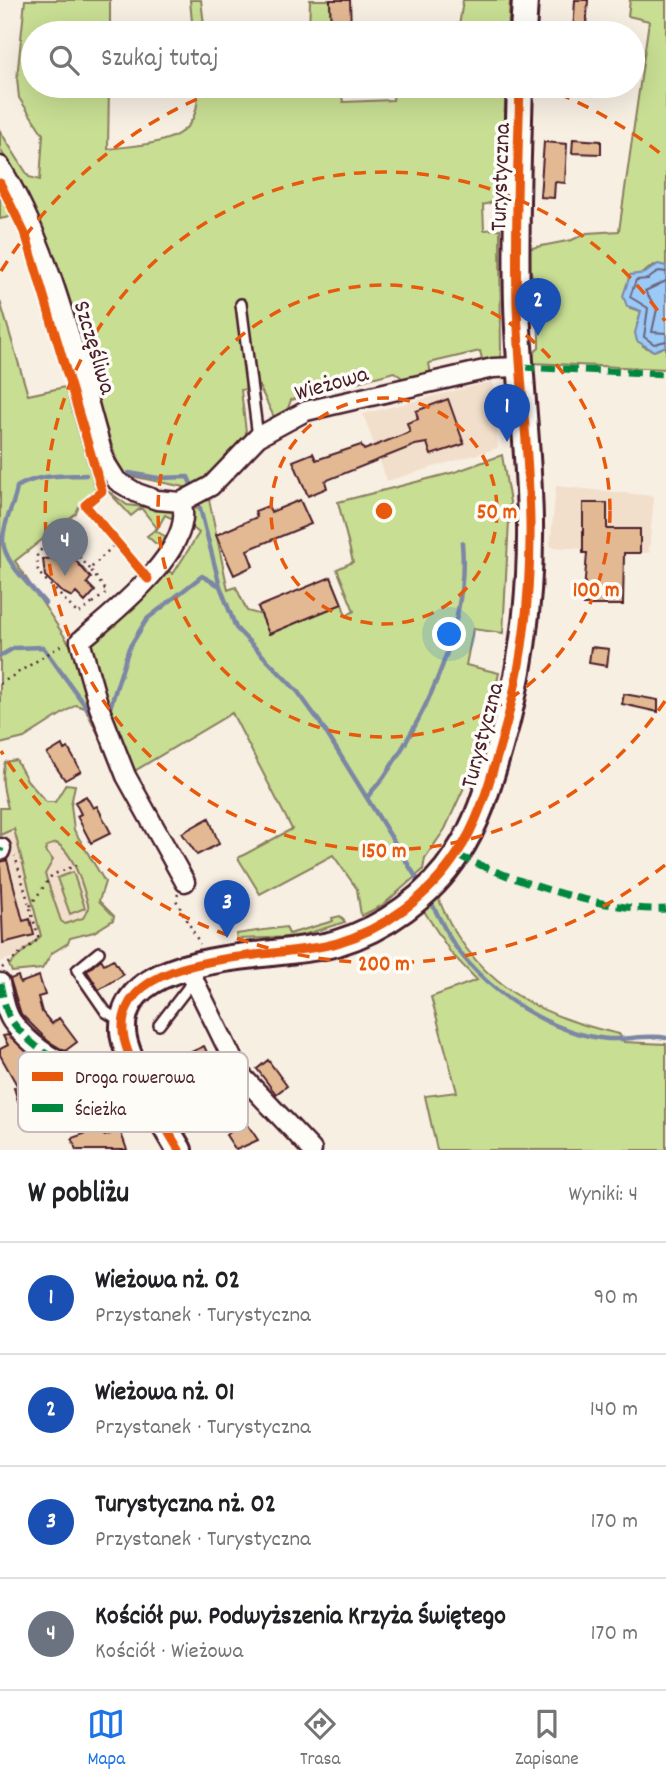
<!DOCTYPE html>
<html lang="pl">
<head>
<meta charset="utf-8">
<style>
	:root { --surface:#fff; --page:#f2f2f2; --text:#202124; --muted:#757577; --line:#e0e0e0; --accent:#1a73e8 }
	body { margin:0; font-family:Dekko,sans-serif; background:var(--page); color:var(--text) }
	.you { position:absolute; left:450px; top:635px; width:24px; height:24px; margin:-18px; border:5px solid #fff; border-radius:50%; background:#1a73e8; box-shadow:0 0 0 10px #1a73e833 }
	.badge { display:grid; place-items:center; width:46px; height:46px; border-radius:50%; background:var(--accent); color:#fff; font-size:23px; font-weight:700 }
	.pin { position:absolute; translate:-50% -58px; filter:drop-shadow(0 2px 4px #0008) }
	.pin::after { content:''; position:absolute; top:37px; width:24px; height:21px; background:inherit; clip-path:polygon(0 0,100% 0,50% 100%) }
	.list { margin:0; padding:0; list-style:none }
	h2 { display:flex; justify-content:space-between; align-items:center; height:91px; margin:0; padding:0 28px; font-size:30px }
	h2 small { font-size:23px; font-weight:400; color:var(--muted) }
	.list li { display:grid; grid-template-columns:46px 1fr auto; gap:21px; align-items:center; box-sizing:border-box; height:112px; padding:0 28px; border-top:2px solid var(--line) }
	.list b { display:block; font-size:26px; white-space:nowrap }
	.list p { margin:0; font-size:23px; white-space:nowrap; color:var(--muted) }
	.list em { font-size:23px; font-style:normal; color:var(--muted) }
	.icon { flex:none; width:38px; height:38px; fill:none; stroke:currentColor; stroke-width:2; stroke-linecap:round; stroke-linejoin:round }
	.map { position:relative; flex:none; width:666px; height:1150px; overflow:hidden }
	.search { position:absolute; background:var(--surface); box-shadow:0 7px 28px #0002; left:21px; right:21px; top:21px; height:77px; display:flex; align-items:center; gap:18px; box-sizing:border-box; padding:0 24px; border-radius:38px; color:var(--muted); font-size:26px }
	.sheet { height:539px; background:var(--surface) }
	nav { display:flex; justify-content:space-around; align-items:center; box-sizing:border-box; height:98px; border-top:2px solid var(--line); background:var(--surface); font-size:19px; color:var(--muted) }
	nav a { display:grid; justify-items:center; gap:4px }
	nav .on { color:var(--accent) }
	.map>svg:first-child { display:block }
	.built { fill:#f2dfcb }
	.green { fill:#c8de93; stroke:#897e5f; stroke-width:2; fill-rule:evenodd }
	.water { fill:#9bcaf6; stroke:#7b86a5; stroke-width:2 }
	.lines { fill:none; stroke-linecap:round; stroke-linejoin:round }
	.shore { stroke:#6a637c; stroke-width:2 }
	.stream { stroke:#7b86a5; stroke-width:4.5 }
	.building { fill:#e3b993; stroke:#4a1f2b; stroke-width:2 }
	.lane-casing { stroke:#4a1f2b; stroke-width:14 }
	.street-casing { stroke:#4a1f2b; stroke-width:23 }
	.secondary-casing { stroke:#4a1f2b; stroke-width:30 }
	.path { stroke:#4a1f2b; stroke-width:2.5; stroke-dasharray:2 5; stroke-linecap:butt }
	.lane { stroke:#fdfcf7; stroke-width:9 }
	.street { stroke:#fdfcf7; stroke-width:18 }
	.secondary { stroke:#fdfcf7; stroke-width:24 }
	.quiet { stroke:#00873e; stroke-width:7; stroke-dasharray:14 7; stroke-linecap:butt }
	.cycleway-casing { stroke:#fdfcf7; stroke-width:13 }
	.cycleway { stroke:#e8590c; stroke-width:9 }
	.ring { fill:none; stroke:#e8590c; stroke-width:3.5; stroke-dasharray:12 9 }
	.labels { text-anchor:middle; stroke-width:7; stroke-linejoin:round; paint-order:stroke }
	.street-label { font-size:24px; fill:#4a1f2b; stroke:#fdfcf7 }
	.key { fill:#fdfcf7; stroke:#c7baba; stroke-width:2 }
	.key-label { font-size:19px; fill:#4a1f2b }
	.centre { fill:#e8590c; stroke:#fdfcf7; stroke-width:3.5 }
	.ring-label { font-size:21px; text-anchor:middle; font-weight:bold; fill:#e8590c; stroke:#fdfcf7; stroke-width:7; stroke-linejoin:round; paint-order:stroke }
</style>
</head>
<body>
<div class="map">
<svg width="666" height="1150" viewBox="0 0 666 1150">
	<rect width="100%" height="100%" fill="#f8efe3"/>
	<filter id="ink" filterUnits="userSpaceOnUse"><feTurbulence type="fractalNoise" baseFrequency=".0143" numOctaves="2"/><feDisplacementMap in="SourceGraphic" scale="14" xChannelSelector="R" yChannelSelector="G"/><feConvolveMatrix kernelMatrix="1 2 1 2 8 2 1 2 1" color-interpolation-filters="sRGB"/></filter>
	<g filter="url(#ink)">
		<path class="built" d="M493,381l5,67 -111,33 -24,-67z
			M556,486l98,10 -5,57 -99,-6z
			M65,831l34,97 -99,34v-128z"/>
		<path class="green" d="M25,0h85v33h-77v53h76l-1,63c44,-6 96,-4 89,-63h143l3,16 50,-2 1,-11 8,1 2,-4h102l-6,114 -17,5 1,25 16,-1 1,129 -18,5 -3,-12 -51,12 2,12 -26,5 -11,-8 -103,28 -4,11 -13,6 -15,-31 -18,4 6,50 -41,45 22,105 8,-3 11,24 15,4 8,19 72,-30 4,12 8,-5 -17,-42 16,-7 -15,-60 117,-30 47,-17 8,47 -7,131 -30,-4 -7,36 33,8 -11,50 -15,45 -28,61 -20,29 -2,12 -40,35 -22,11 -4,-27 -24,-34 -73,39 -22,-36 54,-29 -60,-116 -111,66 -36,-71 -9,-3 -52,33 -24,6v-443l28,94 37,-8 31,104 -16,13 -4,9 -61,48 61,93 90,-85 7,5 26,-41 -10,-8 -2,-12 13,-6 -11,-19 -68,-14 -69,-217 -19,-51 -33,-57v-18l29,46 11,3 3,-46 -24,-36 -2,-20z
			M190,0h11l4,33h-12z
			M310,0h20l1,31 20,-1v3h-42z
			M463,0h47l-2,33h-50z
			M630,0h36v266l-12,-1 -11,8 -13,35 11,3 -4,14 6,21 11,5 12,-5v23l-135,-6 -1,-7 9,-8c0,-17 0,-34 -2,-51 -2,-17 -10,-31 -11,-48l46,-9 15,-7 32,-2 30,-210 -21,-5z
			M0,191l1,1 13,24 -14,3z
			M108,491l19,14 50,6v10l-12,-6 -9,16 12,7 -3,4 -9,2 -9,-8 10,-8 -16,-20 -10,8z
			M16,760l11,20 19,22h9l11,-18 9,1 -4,20 3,25 31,52 -6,19 15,15 -1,4 -19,12 -24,6 -2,5 -16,10 -10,16 -30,3 -3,-7 32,-29 -27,-107 -14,6v-27h8c-4,-15 -8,-32 -3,-46zM56,843c18,9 28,46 33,65l-6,10 -18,6 -4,-3 -16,-47 8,-14 -8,-9 2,-5z
			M73,872l12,36 -15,6 -13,-36z
			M437,895c33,85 96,120 182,139l5,8 42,2v106h-229l-12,-54 32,-4 -26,-95 46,-17 -26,-27 -29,-45z
			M340,916l5,6 -49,15 -59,2 -1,-5 50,-7 3,7 44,-13 -1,-3z"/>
		<path class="water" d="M658,264l8,2v80l-12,5 -17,-10 -2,-8 6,-22 -14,-5 -4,-10 7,-21 15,-2z"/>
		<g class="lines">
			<path class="shore" d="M666,272l-7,-1 -11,8 -12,1 -6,17 18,11 -4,29 10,7 12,-3
				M666,281l-21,10 12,18 -5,23 14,1"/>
			<path class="stream" d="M129,473l29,5 30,-1 3,7
				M200,508l20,78
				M45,603c-13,-16 -42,-41 -42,-63 0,-19 12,-35 14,-53 21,-13 45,-11 69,-12
				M236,628l62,64 21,29 102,164
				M0,656l14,-8 29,-1 54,75
				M108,714l21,-66 18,-29 55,-43 18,10 16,42
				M367,798c5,-8 12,-14 17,-21 45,-67 85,-153 78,-234
				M429,899c10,16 17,36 29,51 33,44 94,84 150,89 17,1 43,-5 58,-1"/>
		</g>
		<path class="building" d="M330,0h20l1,30 -20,1z
			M575,0h13l-2,33h-13z
			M573,139l28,2v13l-29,-1z
			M544,142l23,2 -2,39 -10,-1 -1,16 -14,-1z
			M448,399l16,45 -33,11 -4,-12 -12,2 -90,36 2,7 -19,8 -15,-35 20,-8 3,7 45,-15 3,5 46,-18 -3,-9 11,-4 -2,-8z
			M300,500l11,24 -64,26 6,16 -19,9 -18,-40 41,-18 -2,-6 13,-5 3,6z
			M583,503h24v26h33v24h-16l-1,52h-40l4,-52h-4z
			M50,546l20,8 21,24 -4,5 8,8 -10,11 -9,-9 -4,4 -12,-6 -15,-15 -2,-17 13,-1z
			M331,577l11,27 -73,30 -11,-27z
			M591,647l18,2 -2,17 -18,-3z
			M624,694l34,6v12l-36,-8z
			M62,745l2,5 4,-2 13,23 -16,9 -18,-26z
			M86,796l7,12 4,-2 14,27 -20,10 -14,-27 4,-2 -6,-12z
			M209,818l10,26 -22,11 -15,-22z
			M7,860l16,61 7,-2 4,16 -31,8 -3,-81z
			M232,887l7,6 -1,4 8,17 -18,10 -15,-27z
			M101,959l3,5 9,-5 10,16 -24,15 -12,-19z
			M18,976l2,7 19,-7 6,19 -7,2 4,15 10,12 7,-6 18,24 -12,9 4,2 -6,-3 -15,-9 -27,-27 -11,-35z
			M8,1035l36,30 -8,4 13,46 -24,8 -11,-35 4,-1 -18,-32v-6l8,-4 -5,-9z
			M204,1046l8,17 -4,2 3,6 -14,6 -10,-23z
			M268,1060l19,26 -11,8 -19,-25z
			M246,1122l12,18 -22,10 -10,-15z
			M95,1130l10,6 15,-6 7,20h-51l-4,-12z"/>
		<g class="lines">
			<defs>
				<path id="lane" d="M241,304l17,133
					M99,952l-22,18 29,42 16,10
					M159,1025l34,-44"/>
				<path id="street" d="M0,166c53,85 77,199 105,296l12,19 20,12 20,7 24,2 30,-16 47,-49 48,-26 187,-43 28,-1
					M181,502c17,45 -70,113 -101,139l19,66 27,69 59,106
					M0,851l1,-3
					M187,966l53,108 72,76
					M0,983c3,13 5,30 14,41 33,42 83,55 132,64"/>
				<path id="secondary" d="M523,33l2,-33
					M179,1150c-15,-25 -55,-93 -56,-119 -4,-84 160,-71 214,-88 47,-14 93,-47 120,-89 21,-31 31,-67 42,-104 22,-73 32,-151 31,-228 -1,-73 -11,-145 -13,-218 -2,-73 1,-146 3,-218"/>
			</defs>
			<use href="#lane" class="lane-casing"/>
			<use href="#street" class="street-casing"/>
			<use href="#secondary" class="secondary-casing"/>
			<path class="path" d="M90,569l-22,-25 -19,-2 -12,12 1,18 40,42 15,-11
				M93,603l14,-11 -17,-23 27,-27
				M0,684l65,-41
				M178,894l-2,6 24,44
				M30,906l22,-31 25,-10
				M2,968l37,-29 -24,-83"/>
			<use href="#lane" class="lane"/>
			<use href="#street" class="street"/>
			<use href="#secondary" class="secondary"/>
			<path class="quiet" d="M521,367l145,7
				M0,851l1,-3
				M457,855c56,26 147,57 209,54
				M0,983c3,13 5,30 14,41 33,42 83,55 132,64"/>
			<defs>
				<path id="cycleway" d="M0,183l26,53 76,255 -17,14 63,74
					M179,1150c-15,-25 -55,-93 -56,-119 -4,-84 160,-71 214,-88 47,-14 93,-47 120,-89 21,-31 31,-67 42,-104 22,-73 32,-151 31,-228 -1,-73 -11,-145 -13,-218 -2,-73 1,-146 3,-218"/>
			</defs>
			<use href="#cycleway" class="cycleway-casing"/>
			<use href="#cycleway" class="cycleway"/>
		</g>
	</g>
	<g class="ring">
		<circle cx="384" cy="511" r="113"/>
		<circle cx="384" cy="511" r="226"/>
		<path d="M665 701A339 339 0 1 1 665 321"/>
		<path d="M665 865A452 452 0 0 1 1 751M1 271A452 452 0 0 1 229 86M539 86A452 452 0 0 1 665 157"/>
	</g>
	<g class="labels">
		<g class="street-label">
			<text transform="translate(499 177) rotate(-88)" y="8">Turystyczna</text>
			<text transform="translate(96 347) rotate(73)" y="8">Szczęśliwa</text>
			<text transform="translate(331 382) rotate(-16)" y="8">Wieżowa</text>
			<text transform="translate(481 735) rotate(-75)" y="8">Turystyczna</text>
		</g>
	</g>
	<rect x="18" y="1052" width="230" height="80" rx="10" class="key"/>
	<rect x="32" y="1072" width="31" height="9" fill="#e8590c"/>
	<rect x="32" y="1104" width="31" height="8" fill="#00873e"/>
	<g class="key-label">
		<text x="75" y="1083">Droga rowerowa</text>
		<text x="75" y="1115">Ścieżka</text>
	</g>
	<circle cx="384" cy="511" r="10" class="centre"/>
	<g class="ring-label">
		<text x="497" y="518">50 m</text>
		<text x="596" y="596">100 m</text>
		<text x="384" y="857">150 m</text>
		<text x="384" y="970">200 m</text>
	</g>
</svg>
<div class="you"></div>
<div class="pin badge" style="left:507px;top:442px;background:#1a4fb4">1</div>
<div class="pin badge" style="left:538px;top:336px;background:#1a4fb4">2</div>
<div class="pin badge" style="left:227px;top:938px;background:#1a4fb4">3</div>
<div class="pin badge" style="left:65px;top:576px;background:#6b7280">4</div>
<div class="search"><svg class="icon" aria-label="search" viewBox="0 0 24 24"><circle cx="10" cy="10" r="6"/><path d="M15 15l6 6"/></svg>Szukaj tutaj</div>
</div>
<section class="sheet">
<h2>W pobliżu<small>Wyniki: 4</small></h2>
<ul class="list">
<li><span class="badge" style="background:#1a4fb4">1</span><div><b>Wieżowa nż. 02</b><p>Przystanek · Turystyczna</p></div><em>90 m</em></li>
<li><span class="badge" style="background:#1a4fb4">2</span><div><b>Wieżowa nż. 01</b><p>Przystanek · Turystyczna</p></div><em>140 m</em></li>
<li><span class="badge" style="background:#1a4fb4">3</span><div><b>Turystyczna nż. 02</b><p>Przystanek · Turystyczna</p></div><em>170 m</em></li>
<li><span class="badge" style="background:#6b7280">4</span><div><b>Kościół pw. Podwyższenia Krzyża Świętego</b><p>Kościół · Wieżowa</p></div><em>170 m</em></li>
</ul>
</section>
<nav>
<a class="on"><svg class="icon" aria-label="map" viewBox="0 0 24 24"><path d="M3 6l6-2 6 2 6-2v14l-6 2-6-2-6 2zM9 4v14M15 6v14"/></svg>Mapa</a>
<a><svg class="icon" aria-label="directions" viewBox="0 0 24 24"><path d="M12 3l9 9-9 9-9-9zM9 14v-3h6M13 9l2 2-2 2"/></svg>Trasa</a>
<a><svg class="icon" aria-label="saved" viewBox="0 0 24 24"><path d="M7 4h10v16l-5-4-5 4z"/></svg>Zapisane</a>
</nav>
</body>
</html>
